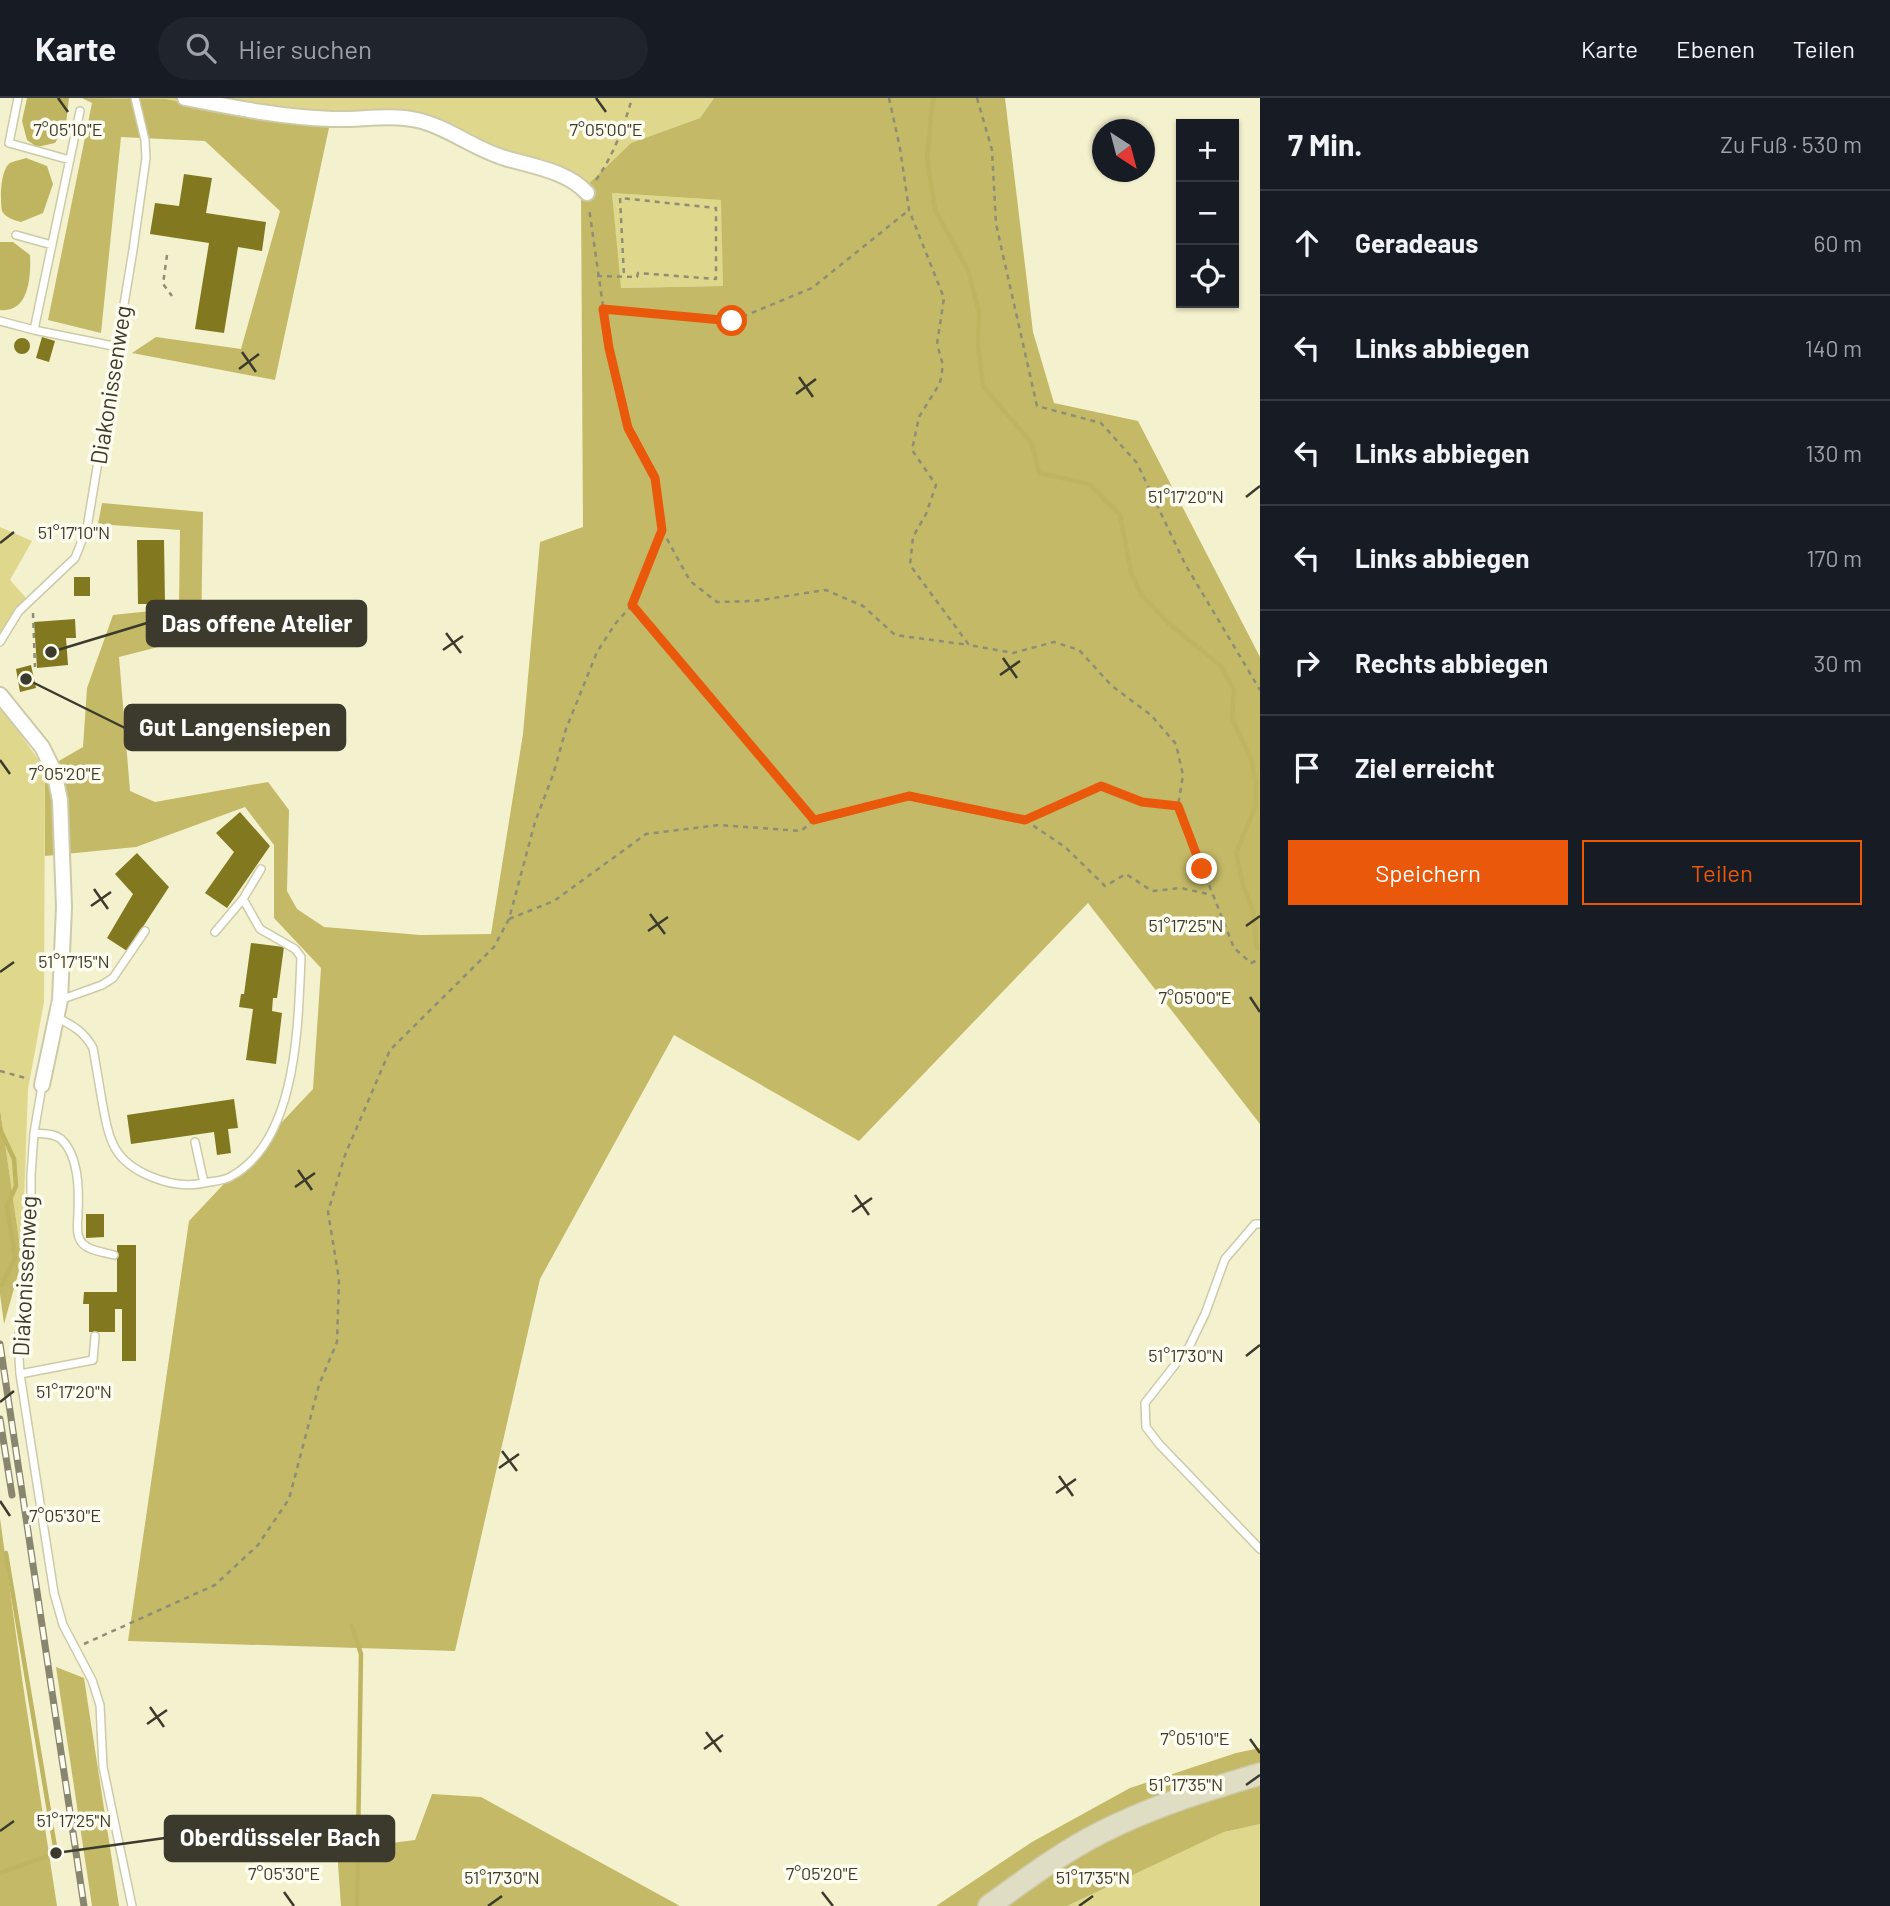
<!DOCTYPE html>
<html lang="de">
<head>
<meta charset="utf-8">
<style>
	:root { --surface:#171b24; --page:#20242c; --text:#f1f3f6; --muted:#9ea1a6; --line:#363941; --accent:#ea580c }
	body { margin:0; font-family:Barlow,sans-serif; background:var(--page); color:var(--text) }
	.controls { position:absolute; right:21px; top:21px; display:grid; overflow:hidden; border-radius:0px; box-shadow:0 2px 5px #0004 }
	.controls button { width:63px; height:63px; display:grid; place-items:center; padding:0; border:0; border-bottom:2px solid var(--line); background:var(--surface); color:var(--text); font:35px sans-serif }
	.compass { position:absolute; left:1092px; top:21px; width:63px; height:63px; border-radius:50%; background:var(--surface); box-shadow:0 2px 5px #0004; rotate:144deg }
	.stop { position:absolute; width:21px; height:21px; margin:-16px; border:5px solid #ea580c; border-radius:50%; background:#fff }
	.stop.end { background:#ea580c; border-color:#fff; box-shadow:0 2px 7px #0008 }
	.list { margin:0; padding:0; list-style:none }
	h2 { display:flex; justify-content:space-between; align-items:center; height:91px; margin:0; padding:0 28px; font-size:30px }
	h2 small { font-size:23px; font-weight:400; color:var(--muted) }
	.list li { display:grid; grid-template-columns:46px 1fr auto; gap:21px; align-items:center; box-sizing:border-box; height:105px; padding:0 28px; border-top:2px solid var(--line) }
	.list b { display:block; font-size:26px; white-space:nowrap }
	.list em { font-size:23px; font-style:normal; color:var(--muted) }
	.actions { display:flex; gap:14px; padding:21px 28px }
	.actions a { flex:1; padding:16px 0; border:2px solid var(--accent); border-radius:0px; text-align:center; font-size:24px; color:var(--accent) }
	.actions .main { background:var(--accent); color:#fff }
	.icon { flex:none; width:38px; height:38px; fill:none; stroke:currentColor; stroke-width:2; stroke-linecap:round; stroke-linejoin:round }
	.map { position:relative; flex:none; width:1260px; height:1808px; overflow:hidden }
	header { display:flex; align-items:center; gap:42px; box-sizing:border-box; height:98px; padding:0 35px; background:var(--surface); border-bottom:2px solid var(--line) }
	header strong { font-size:33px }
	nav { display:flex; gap:38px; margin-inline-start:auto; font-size:24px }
	.search { width:490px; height:63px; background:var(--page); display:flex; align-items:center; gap:18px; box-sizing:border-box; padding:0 24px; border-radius:38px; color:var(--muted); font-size:26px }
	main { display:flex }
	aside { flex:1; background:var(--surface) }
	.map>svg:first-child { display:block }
	.green { fill:#dfd78b }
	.forest { fill:#c3b966; fill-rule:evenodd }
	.water { fill:#bfb561 }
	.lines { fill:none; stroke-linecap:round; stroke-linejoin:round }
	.stream { stroke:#bfb561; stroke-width:4.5 }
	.building { fill:#827820 }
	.service-casing { stroke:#cdcaa8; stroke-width:10 }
	.minor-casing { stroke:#cdcaa8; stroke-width:18 }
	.secondary-casing { stroke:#cdcaa8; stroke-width:24 }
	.path { stroke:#8f8d76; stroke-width:2.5; stroke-dasharray:5 5; stroke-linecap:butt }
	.service { stroke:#fff; stroke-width:7 }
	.minor { stroke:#fff; stroke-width:14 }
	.secondary { stroke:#e0ddc5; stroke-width:21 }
	.rail-casing { stroke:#898670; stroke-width:7 }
	.rail { stroke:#fefdef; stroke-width:4.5; stroke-dasharray:13; stroke-linecap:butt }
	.route { stroke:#ea580c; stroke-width:9 }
	.ticks { fill:none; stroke:#3c3a2d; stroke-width:2.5 }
	.labels { text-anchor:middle; stroke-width:7; stroke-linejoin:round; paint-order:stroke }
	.street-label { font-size:23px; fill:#3c3a2d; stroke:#fefdef }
	.ticks-label { font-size:18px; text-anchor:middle; fill:#3c3a2d; stroke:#fefdef; stroke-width:7; stroke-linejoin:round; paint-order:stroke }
	.leader { fill:none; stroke:#3c3a2d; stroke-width:2.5 }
	.callout-dot { fill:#3c3a2d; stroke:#fefdef; stroke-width:2.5 }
	.callout { fill:#3c3a2d; stroke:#3c3a2d; stroke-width:2.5 }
	.callout-label { font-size:24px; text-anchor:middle; font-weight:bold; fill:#fff }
</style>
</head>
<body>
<header>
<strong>Karte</strong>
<div class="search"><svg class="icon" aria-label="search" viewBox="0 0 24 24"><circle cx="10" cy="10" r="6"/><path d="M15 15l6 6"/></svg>Hier suchen</div>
<nav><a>Karte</a><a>Ebenen</a><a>Teilen</a></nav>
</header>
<main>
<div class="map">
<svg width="1260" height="1808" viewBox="0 0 1260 1808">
	<rect width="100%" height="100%" fill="#f4f1ce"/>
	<path class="green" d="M118,0h596l-14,20 -69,25 -50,48 -152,-63 -24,-6z
		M612,95l110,7 1,86 -103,2z
		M0,429l32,14 -22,39 17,19 -11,11 -16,24z
		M0,608l45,63 -1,233 -16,87 -6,171 -22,-151z
		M1260,1726v82h-193l157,-74z"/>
	<path class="forest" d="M82,0l83,1 113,21 52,3 -55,257 -143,-27 24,-16 85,12 39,-138 -75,-70 -84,-4 -20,196 -53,-13 44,-217z
		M714,0h291l28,234 21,71 84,18 122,236v467l-172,-221 -229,238 -185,-106 -134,244 -85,372 -327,-10 61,-420 124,-132 8,-121 -47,-50v-73l-29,-38 -109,40 -91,9v-87l38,-22 4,-59 26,-73 66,-7 1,-78 -82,-6 4,-21 101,9 -2,124 -82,21 11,134 25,11 113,-20 21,28 -2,81 10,18 27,18 96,8 71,-1 32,-200 17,-192 43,-15 -2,-336 50,-48 69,-25zM612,95l109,7 2,86 -102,2z
		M0,1011l22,151 -18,64 -4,-30z
		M0,1420l23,167 34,221h-57z
		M56,1569l28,11 35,228h-27z
		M1260,1650v76l-36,8 -157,74h-131l96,-64 98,-54 106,-35z
		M432,1696l49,3 199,109h-339l-4,-56 78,-10z"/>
	<path class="water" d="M27,0h42l-3,26 -11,19 -18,4 -10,-7 -5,-19z
		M26,60l21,8 6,18 -10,29 -22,9c-7,-2 -15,-4 -19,-11 -2,-10 -2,-41 8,-48 4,-2 11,-3 16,-5z
		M0,144h13l17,13c1,22 -1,58 -30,55z"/>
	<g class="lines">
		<path class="stream" d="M933,0l-6,60 8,52 33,60 11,42 -1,33 5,41 49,58 7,29 50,11 31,31 11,57 10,22 27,29 53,43 13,24 -2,28 20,44 4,21v22l-20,48 7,32 10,26 4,38
			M0,1031l14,30 2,27 -9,20 8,52 -13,27
			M352,1528l9,28 -4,252
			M0,1775l56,-20 -50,-300"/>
	</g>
	<path class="building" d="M184,76l28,4 -6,35 60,9 -4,29 -24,-4 -14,86 -29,-4 14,-86 -59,-9 5,-31 24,3z
		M42,239l13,4 -6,21 -13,-4z
		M14 248a8 8 0 1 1 16 0a8 8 0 1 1-16 0Z
		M137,442h27l1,64h-27z
		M74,479h16v19h-16z
		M75,521l1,19h-10l2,27 -31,3 -3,-46z
		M31,567l5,23 -16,4 -4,-23z
		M240,714l30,34 -43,62 -22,-15 29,-41 -18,-19z
		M137,755l32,34 -42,64 -20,-13 26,-44 -18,-20z
		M251,845l33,4 -7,51h-4l-1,13 10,2 -6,51 -30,-4 7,-51 -14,-2 2,-13h3z
		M234,1001l4,29 -10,1 3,24 -14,2 -3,-23 -83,12 -4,-29z
		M86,1116h18v23l-18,1z
		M117,1147h19v116h-14v-52h-7v23h-26v-28h-6l1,-12h33z"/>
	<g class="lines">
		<defs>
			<path id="service" d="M18,0l-9,45 61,17
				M80,13l-46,219 84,17
				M16,137l36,10
				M0,223l34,9
				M0,544l19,-31 56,-53 12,-30 46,-278 13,-92 -1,-18 -10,-42
				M215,834l28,-33 18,-30
				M60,902l42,-15 11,-7 32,-47
				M58,920c16,8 26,14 35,30 3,17 6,35 9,53 7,38 10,60 50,76 17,7 34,10 52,6l-9,-41
				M42,988l-8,47 -3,42v86l-13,80 2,33 34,219 9,32 29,55 8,25 3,62 29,139
				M34,1035c9,1 20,0 27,6 18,17 18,51 17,74 0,10 -3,23 5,31 7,7 21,8 31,11
				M204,1085c9,-2 19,-2 26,-6 68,-36 68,-154 71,-220l-6,-8 -35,-20 -17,-30
				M1260,1126h-5l-30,35 -20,55 -16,33 -44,56 1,24 13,17 101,105
				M20,1276l73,-14 2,-24"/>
			<path id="minor" d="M185,0c51,10 95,19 147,21 28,1 57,-5 85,1 31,7 57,29 88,38 26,8 63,13 82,35
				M0,597l42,52 12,24 6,29 4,107 -4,93 -18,85"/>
			<path id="secondary" d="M989,1808c36,-26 73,-54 113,-74 51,-26 104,-42 158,-58"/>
		</defs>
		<use href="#service" class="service-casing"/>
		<use href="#minor" class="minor-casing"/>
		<use href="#secondary" class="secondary-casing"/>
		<path class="path" d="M889,0l11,50 9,62 35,88 -7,46 6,21 -3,18 -21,34 -7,33 24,35 -10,29 -13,23 -3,28 59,80 44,8 41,-11 25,8 33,36 39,29 25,29 7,31 -5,31
			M977,0l15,52 4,74 41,182 64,17 36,40 48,101 75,126
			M596,82c17,-24 28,-53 36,-82
			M167,157l-4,29 9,12
			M597,178l40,1 1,-4 78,6v-71l-96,-10 4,78
			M604,211l128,12 80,-33 97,-78
			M662,432l28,51 27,21 37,-1 72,-11 37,16 32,29 74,10
			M632,507l182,215
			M33,515l2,54
			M1025,722l40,27 40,39 21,-12 26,17 29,-3 31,7
			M509,821l45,-18 92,-67 73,-9 82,6 13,-11 95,-24 116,24 76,-34 41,15 36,5 56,142 17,15 9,-4
			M0,973l29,8
			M84,1546l131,-59 43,-40 31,-46 30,-114 18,-43 2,-63 -11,-67 17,-57 45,-105 104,-103 15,-28 26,-97 18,-47 13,-46 31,-77 18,-28 17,-19 30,-75 -7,-52 -27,-50 -19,-80 -20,-140"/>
		<use href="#service" class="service"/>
		<use href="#minor" class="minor"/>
		<use href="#secondary" class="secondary"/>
		<defs>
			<path id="rail" d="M0,1246l84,562
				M0,1321l12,76"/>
		</defs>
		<use href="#rail" class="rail-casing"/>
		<use href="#rail" class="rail"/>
	</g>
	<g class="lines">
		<path class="route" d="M732,223l-129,-12 6,39 19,80 27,50 7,52 -30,75 182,215 95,-24 116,24 76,-34 41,16 36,4 24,63"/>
	</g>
	<path class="ticks" d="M58,0l10,14M596,0l10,14M242,254l14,20M239,271l20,-15M799,279l14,20M796,296l20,-15M1246,399l14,-11M0,445l14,-11M446,535l15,20M443,552l20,-14M1003,560l14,20M1000,577l20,-14M0,662l10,14M94,791l14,20M91,808l20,-14M650,816l15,20M1246,828l14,-10M648,833l20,-14M0,874l14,-10M1250,899l10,15M298,1072l14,20M295,1089l20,-14M855,1097l14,20M852,1114l20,-14M1246,1258l14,-11M0,1304l14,-11M502,1353l15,20M499,1370l20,-14M1059,1378l14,20M1056,1395l20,-14M0,1403l10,15M150,1609l14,20M147,1626l20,-14M706,1634l15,20M1250,1641l10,14M704,1651l19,-14M1246,1687l14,-10M0,1733l14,-10M284,1794l10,14M822,1794l11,14M488,1808l14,-10M1079,1808l14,-10"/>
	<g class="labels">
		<g class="street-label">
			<text transform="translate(111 287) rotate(-81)" y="8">Diakonissenweg</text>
			<text transform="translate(25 1178) rotate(-87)" y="8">Diakonissenweg</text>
		</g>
	</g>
	<g class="ticks-label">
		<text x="68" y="38">7°05'10"E</text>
		<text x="606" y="38">7°05'00"E</text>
		<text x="1186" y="405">51°17'20"N</text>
		<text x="74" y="441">51°17'10"N</text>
		<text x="65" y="682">7°05'20"E</text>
		<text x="1186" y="834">51°17'25"N</text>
		<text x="74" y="870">51°17'15"N</text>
		<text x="1195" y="906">7°05'00"E</text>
		<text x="1186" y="1264">51°17'30"N</text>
		<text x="74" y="1300">51°17'20"N</text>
		<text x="65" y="1424">7°05'30"E</text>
		<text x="1195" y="1647">7°05'10"E</text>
		<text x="1186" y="1693">51°17'35"N</text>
		<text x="74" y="1729">51°17'25"N</text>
		<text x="284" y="1782">7°05'30"E</text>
		<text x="822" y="1782">7°05'20"E</text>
		<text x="502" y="1786">51°17'30"N</text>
		<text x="1093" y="1786">51°17'35"N</text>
	</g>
	<path class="leader" d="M51 554L147 525M26 581L125 630M56 1755L165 1740"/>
	<g class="callout-dot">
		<circle cx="51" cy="554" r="7"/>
		<circle cx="26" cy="581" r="7"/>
		<circle cx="56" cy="1755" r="7"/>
	</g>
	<g class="callout">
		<rect x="147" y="503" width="219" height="45" rx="7"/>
		<rect x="125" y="607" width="220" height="45" rx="7"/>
		<rect x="165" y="1718" width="229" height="45" rx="7"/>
	</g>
	<g class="callout-label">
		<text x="257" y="534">Das offene Atelier</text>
		<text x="235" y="638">Gut Langensiepen</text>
		<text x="280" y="1748">Oberdüsseler Bach</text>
	</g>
</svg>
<div class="controls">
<button>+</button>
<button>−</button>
<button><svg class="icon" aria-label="locate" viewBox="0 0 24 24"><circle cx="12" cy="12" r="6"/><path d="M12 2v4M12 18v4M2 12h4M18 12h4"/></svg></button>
</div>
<svg class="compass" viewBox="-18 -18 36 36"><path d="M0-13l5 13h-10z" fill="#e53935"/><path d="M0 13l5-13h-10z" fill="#9ea1a6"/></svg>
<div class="stop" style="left:732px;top:223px"></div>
<div class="stop end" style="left:1202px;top:771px"></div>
</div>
<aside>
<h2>7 Min.<small>Zu Fuß · 530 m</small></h2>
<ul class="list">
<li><svg class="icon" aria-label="ahead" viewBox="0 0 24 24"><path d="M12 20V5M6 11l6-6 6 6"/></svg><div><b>Geradeaus</b></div><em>60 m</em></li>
<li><svg class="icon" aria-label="left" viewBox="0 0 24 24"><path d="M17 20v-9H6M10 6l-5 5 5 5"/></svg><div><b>Links abbiegen</b></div><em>140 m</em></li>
<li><svg class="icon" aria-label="left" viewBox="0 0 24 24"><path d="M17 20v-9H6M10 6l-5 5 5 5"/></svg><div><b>Links abbiegen</b></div><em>130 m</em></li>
<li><svg class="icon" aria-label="left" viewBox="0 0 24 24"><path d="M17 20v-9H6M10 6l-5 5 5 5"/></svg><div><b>Links abbiegen</b></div><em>170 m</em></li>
<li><svg class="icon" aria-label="right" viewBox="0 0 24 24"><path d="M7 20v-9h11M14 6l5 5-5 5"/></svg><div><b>Rechts abbiegen</b></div><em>30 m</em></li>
<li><svg class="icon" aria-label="arrive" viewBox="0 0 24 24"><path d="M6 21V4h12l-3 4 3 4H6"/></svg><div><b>Ziel erreicht</b></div></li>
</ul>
<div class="actions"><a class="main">Speichern</a><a>Teilen</a></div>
</aside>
</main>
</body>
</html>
